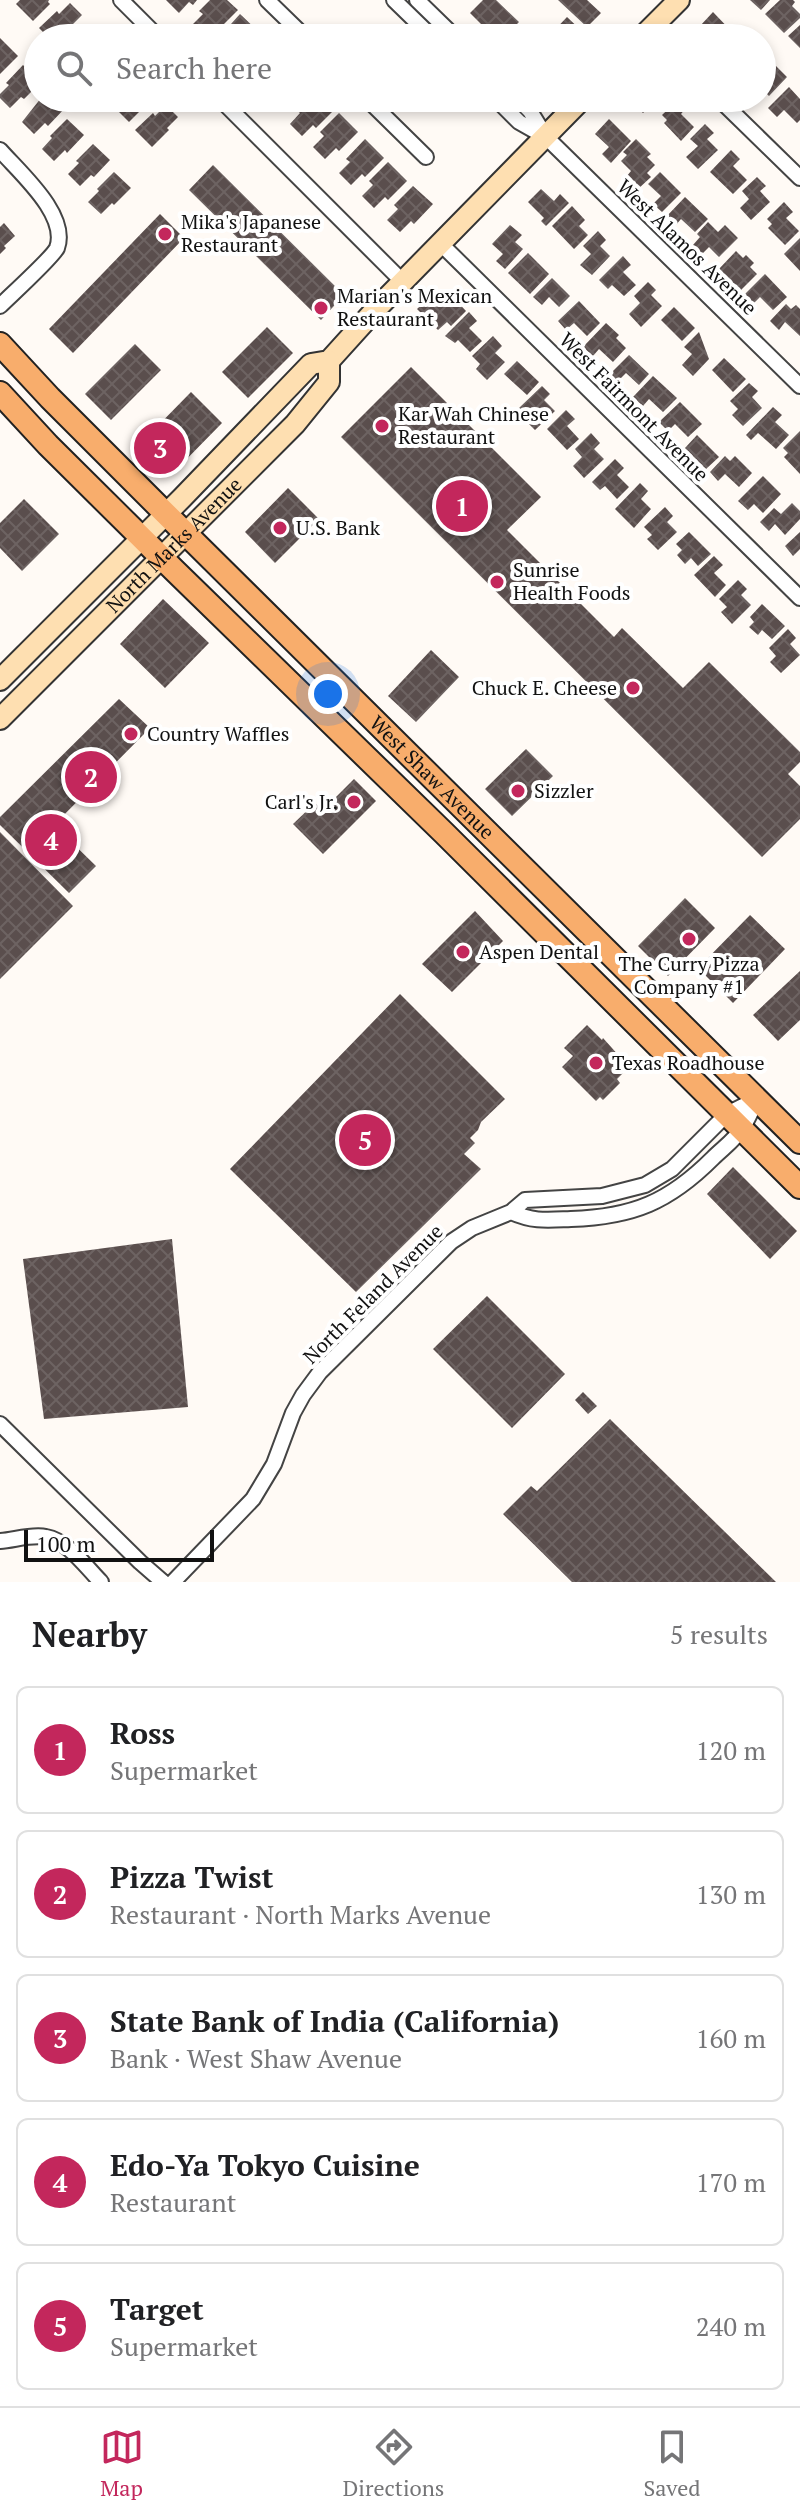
<!DOCTYPE html>
<html lang="en">
<head>
<meta charset="utf-8">
<style>
	:root { --surface:#fff; --page:#f6f6f6; --text:#202124; --muted:#757577; --line:#e0e0e0; --accent:#c3275c }
	body { margin:0; font-family:"PT Serif",serif; background:var(--page); color:var(--text) }
	.scale { position:absolute; left:24px; bottom:20px; width:190px; box-sizing:border-box; padding-left:8px; border:4px solid #111; border-top:0; font-size:22px; line-height:28px; white-space:nowrap; color:#111; -webkit-text-stroke:6px #fff; paint-order:stroke }
	.you { position:absolute; left:328px; top:694px; width:28px; height:28px; margin:-20px; border:6px solid #fff; border-radius:50%; background:#1a73e8; box-shadow:0 0 0 12px #1a73e833 }
	.badge { display:grid; place-items:center; width:52px; height:52px; border-radius:50%; background:var(--accent); color:#fff; font-size:26px; font-weight:700 }
	.pin { position:absolute; translate:-50% -50%; border:4px solid #fff; box-shadow:0 2px 8px #0006 }
	.list { margin:0; padding:0; list-style:none }
	h2 { display:flex; justify-content:space-between; align-items:center; height:104px; margin:0; padding:0 32px; font-size:34px }
	h2 small { font-size:26px; font-weight:400; color:var(--muted) }
	.list li { display:grid; grid-template-columns:52px 1fr auto; gap:24px; align-items:center; box-sizing:border-box; height:128px; margin:0 16px 16px; padding:0 16px; border:2px solid var(--line); border-radius:12px }
	.list b { display:block; font-size:30px; white-space:nowrap }
	.list p { margin:0; font-size:26px; white-space:nowrap; color:var(--muted) }
	.list em { font-size:26px; font-style:normal; color:var(--muted) }
	.icon { flex:none; width:44px; height:44px; fill:none; stroke:currentColor; stroke-width:2; stroke-linecap:round; stroke-linejoin:round }
	.map { position:relative; flex:none; width:800px; height:1582px; overflow:hidden }
	.search { position:absolute; background:var(--surface); box-shadow:0 4px 12px #0003; left:24px; right:24px; top:24px; height:88px; display:flex; align-items:center; gap:20px; box-sizing:border-box; padding:0 28px; border-radius:44px; color:var(--muted); font-size:30px }
	.sheet { height:824px; background:var(--surface) }
	nav { display:flex; justify-content:space-around; align-items:center; box-sizing:border-box; height:112px; border-top:2px solid var(--line); background:var(--surface); font-size:22px; color:var(--muted) }
	nav a { display:grid; justify-items:center; gap:4px }
	nav .on { color:var(--accent) }
	.map>svg:first-child { display:block }
	.building { fill:url(#building-cross-hatch) }
	.lines { fill:none; stroke-linecap:round; stroke-linejoin:round }
	.minor-casing { stroke:#444; stroke-width:18 }
	.secondary-casing { stroke:#333; stroke-width:24 }
	.primary-casing { stroke:#222; stroke-width:26 }
	.minor { stroke:#fff; stroke-width:14 }
	.secondary { stroke:#fedfb1; stroke-width:20 }
	.primary { stroke:#f8ad6c; stroke-width:22 }
	.poi-dot { fill:#c3275c; stroke:#fff; stroke-width:3 }
	.labels { text-anchor:middle; stroke-width:8; stroke-linejoin:round; paint-order:stroke }
	.poi-label { font-size:20px; fill:#111; stroke:#fff; text-anchor:start }
	.street-label { font-size:20px; fill:#111; stroke:#fff }
</style>
</head>
<body>
<div class="map">
<svg width="800" height="1582" viewBox="0 0 800 1582">
	<defs>
		<pattern id="building-cross-hatch" width="8" height="8" patternUnits="userSpaceOnUse" patternTransform="scale(2)"><rect width="8" height="8" fill="#5a4e4d"/><path d="M0 0l8 8M0 8l8-8" fill="none" stroke="#6d6362"/></pattern>
	</defs>
	<rect width="100%" height="100%" fill="#fffaf5"/>
	<path class="building" d="M20,0h29l-1,2 2,2 -17,17 -17,-17z
		M166,0h31l-4,5 -4,-3 -10,11z
		M210,0h17l11,10 -19,19 -4,-3 -10,11 -13,-12 11,-11 -4,-3z
		M483,0h13l23,22 -16,16h-8l-25,-25z
		M558,0h29l14,13 -14,14z
		M750,0h20l-9,10z
		M780,0h13l2,2 -3,4 8,8v4l-16,15 -19,-19z
		M70,3l12,12 -11,11 2,2 -9,10h-15l-10,-10 18,-17 2,3z
		M713,12l22,23 -3,3h-20l-12,-12z
		M240,14l20,19 -5,5h-29l-4,-4z
		M567,17l19,18 -2,3h-37z
		M800,25v23l-12,-12z
		M0,38l18,18 -18,18z
		M23,65l15,15v5l-14,14 -3,-2 -11,11 -10,-10v-4l9,-9 -3,-2z
		M776,66l11,11 -18,19 -7,-7v-18l5,5z
		M789,87l11,12v21l-3,3 -13,-13 -7,7 -9,-9z
		M41,98h13l11,10 -17,18 -3,-3 -11,11 -12,-12z
		M119,98h30l-5,5 2,2 -17,17 -17,-17z
		M264,98h30l-4,4 -3,-3 -11,11z
		M308,98h16l11,11 -19,19 -3,-3 -11,11 -12,-12 10,-11 -3,-3z
		M636,98h37l-12,12 -8,-7 -10,10 -11,-11z
		M679,99l8,8 -6,7 13,13 -13,14 -17,-18 3,-3 -5,-5z
		M166,105l12,12 -11,11 2,2 -17,17 -17,-17 18,-17 2,3z
		M339,113l19,19 -19,19 -3,-3 -11,11 -12,-12 11,-11 -4,-4z
		M67,119l17,16 -17,18 -2,-3 -11,11 -12,-12 10,-11 -2,-2z
		M609,119l22,22 -20,22 -9,-9 7,-7 -14,-13z
		M705,124l9,9 -7,6 11,11 -20,19 -12,-12 12,-11 -8,-7z
		M365,139l19,19 -19,19 -3,-3 -11,11 -12,-12 11,-11 -4,-3z
		M636,139l15,15 -4,3 8,8 -8,8 4,4 -13,12 -12,-12 5,-6 -10,-10 6,-6 -4,-3z
		M93,144l17,16 -16,17 -3,-2 -11,11 -12,-12 11,-11 -3,-2z
		M731,150l9,9 -7,7 14,14 -14,14 -23,-22z
		M388,162l19,19 -19,19 -3,-3 -11,11 -12,-12 11,-11 -4,-4z
		M213,165l131,130 -23,25 -132,-130z
		M114,172l17,16 -17,17 -2,-2 -11,11 -13,-12 11,-11 -2,-2z
		M660,172l21,21 -19,19 -9,-8 8,-8 -13,-12z
		M757,177l9,9 -6,5 10,11 -19,18 -11,-12 9,-9 -7,-8z
		M413,186l20,18 -19,20 -3,-3 -11,11 -13,-12 11,-11 -4,-4z
		M541,189l13,12 6,-7 9,9 -23,23 -5,-5 3,-3 -16,-16z
		M685,197l23,22 -13,13 -14,-13 -6,7 -9,-9z
		M784,202l9,10 -7,6 13,13 -14,14 -17,-17 4,-4 -5,-5z
		M572,206l13,14 -6,6 9,9 -14,14 -22,-23z
		M160,214l24,24 -111,115 -24,-24z
		M708,222l10,10 7,-7 13,13 -19,19 -10,-10 -7,7 -9,-9 7,-8 -3,-3z
		M4,223l11,13 -11,10 2,2 -6,6v-27z
		M510,225l12,10 -7,7 8,7 -18,20 -9,-8 7,-7 -11,-10z
		M598,231l8,9 -6,6 10,10 -18,19 -12,-10 11,-11 -8,-8z
		M800,238v33l-16,-17z
		M736,251l7,7 3,-3 8,8 -4,4 7,7 -17,17 -22,-21z
		M528,253l21,21 -19,20 -22,-21z
		M623,256l8,9 -8,7 13,13 -12,11 -12,-11 -4,4 -9,-9z
		M765,274l22,23 -14,13 -13,-13 -7,7 -9,-9z
		M552,278l18,18 -11,11 -10,-10 -7,8 -9,-8z
		M648,282l8,8 -5,5 11,11 -21,21 -12,-13 11,-11 -6,-7z
		M436,291l10,10 5,-6 15,16 -15,15 -4,-4 -9,8 -21,-21z
		M579,301l21,22 -13,13 -13,-13 -8,7 -8,-9z
		M786,304l5,5 5,-4 4,4v27l-15,-14 -6,8 -9,-9z
		M674,307l21,21 -13,13 -21,-21z
		M469,312l8,9 -8,7 13,13 -12,11 -12,-12 -3,3 -10,-7z
		M606,323l13,12 -3,3 10,10 -13,14 -14,-13 -6,7 -10,-9z
		M267,327l26,26 -45,45 -26,-26z
		M699,332l10,27 -16,17 -11,-11 10,-11 -8,-7z
		M493,336l9,10 -7,7 10,9 -18,18 -11,-11 4,-5 -8,-8z
		M135,344l26,26 -50,50 -26,-26z
		M629,355l20,19 -10,11 -13,-12 -8,8 -8,-7z
		M724,358l22,21 -13,13 -21,-22z
		M517,361l22,21 -12,13 -23,-21z
		M411,367l130,130 -34,33 107,107 8,-9 61,60 26,-26 91,90v10l-12,12 12,12v33l-38,38 -421,-420z
		M653,376l24,22 -14,14 -14,-13 -6,7 -10,-9z
		M749,383l9,8 -6,6 10,11 -19,18 -11,-11 6,-6 -8,-8z
		M542,386l8,8 -6,6 11,11 -20,19 -10,-10 3,-3 -9,-9z
		M191,392l31,31 -49,50 -31,-31z
		M680,402l22,22 -14,13 -13,-13 -7,7 -9,-9z
		M773,407l9,8 -7,7 14,13 -13,14 -18,-16 -7,7 -5,-5z
		M566,410l9,9 -8,7 12,13 -12,11 -20,-21z
		M800,431v43l-16,-17 4,-4 -5,-5z
		M591,433l9,10 -6,6 10,10 -20,19 -11,-12 9,-9 -7,-8z
		M697,435l22,22 -13,12 -21,-21z
		M725,456l5,5 5,-5 17,17 -13,14 -14,-13 -7,7 -8,-9z
		M615,459l9,9 -7,7 12,12 -12,12 -12,-13 -5,4 -8,-8z
		M763,476l18,18 -18,19 -9,-9 -6,6 -10,-9z
		M640,483l8,8 -7,8 10,10 -17,19 -19,-19z
		M288,488l31,31 -44,44 -30,-31z
		M24,499l35,35 -37,37 -22,-23v-25z
		M792,503l8,8v8l-15,16 -10,-11 -6,7 -9,-9 14,-14 7,6z
		M665,507l8,9 -6,6 10,10 -19,18 -11,-11 5,-4 -8,-8z
		M689,532l22,22 -13,12 -7,-8 -6,6 -8,-9 5,-5 -6,-6z
		M800,532v17l-7,7 -8,-10z
		M714,556l9,9 -9,8 12,12 -11,12 -21,-22z
		M738,580l9,9 -6,6 10,10 -19,19 -11,-12 6,-5 -8,-8z
		M163,599l46,44 -44,45 -45,-44z
		M762,604l23,22 -13,13 -10,-9 -4,5 -9,-8 5,-5 -4,-5z
		M788,629l8,9 -6,6 10,11 -19,18 -11,-11 6,-6 -7,-8z
		M431,650l28,27 -43,45 -28,-26z
		M119,699l31,29 -96,97 42,41 -27,27 -69,-68v-8z
		M526,749l27,27 -41,40 -27,-27z
		M354,779l22,22 -53,53 -30,-30 22,-21 8,7z
		M0,832l73,74 -73,73z
		M685,898l30,30 -47,48 -30,-30z
		M475,911l28,30 -51,51 -30,-28z
		M750,915l35,34 -52,54 -35,-35z
		M800,971v49l-22,21 -25,-26z
		M400,994l105,105 -24,23 -3,8 -8,8 5,5 -11,11 17,15 -125,123 -126,-123z
		M587,1025l15,15 1,-2 26,29 -12,12 3,4 -17,17 -3,-3 -4,4 -34,-34 11,-11 -9,-8z
		M733,1167l64,64 -27,28 -63,-65z
		M172,1239l16,168 -144,12 -21,-160z
		M487,1296l78,78 -53,54 -79,-79z
		M583,1392l14,14 -9,8 -13,-14z
		M610,1419l6,6 160,157h-204l-69,-68 28,-28 6,5z"/>
	<g class="lines">
		<defs>
			<path id="minor" d="M121,0l38,38
				M267,0l39,38
				M394,0l39,38
				M417,0l39,38
				M219,98l184,184
				M366,98l60,59
				M495,98l24,24 23,13
				M517,98l13,13 16,26 254,249
				M718,98l82,80
				M0,150c20,23 69,65 57,98 -4,9 -47,48 -57,58
				M441,244l359,354
				M511,1212c23,10 36,8 60,7 62,-2 98,-17 142,-61 10,-10 23,-19 30,-31 5,-8 9,-18 14,-27
				M0,1424l140,138 23,20
				M0,1541c14,-1 32,-7 46,-4 22,4 40,30 55,45
				M173,1582l80,-83 21,-35 19,-51 10,-18 17,-23 131,-130 21,-14 39,-16 14,-12 77,-4 43,-11 27,-16 55,-55 30,-15"/>
			<g id="secondary">
				<path d="M641,38l38,-38"/>
				<path d="M0,680l182,-182 129,-134 18,-3 47,-52 207,-211"/>
				<path id="s1" d="M0,719l295,-295 34,-42v-21"/>
			</g>
			<g id="primary">
				<path id="s2" d="M0,344l50,54 116,116 634,628"/>
				<path d="M0,393l48,52 126,125 270,263 356,354"/>
			</g>
		</defs>
		<use href="#minor" class="minor-casing"/>
		<use href="#secondary" class="secondary-casing"/>
		<use href="#primary" class="primary-casing"/>
		<use href="#minor" class="minor"/>
		<use href="#secondary" class="secondary"/>
		<use href="#primary" class="primary"/>
	</g>
	<g class="poi-dot">
		<circle cx="165" cy="234" r="8"/>
		<circle cx="321" cy="308" r="8"/>
		<circle cx="382" cy="426" r="8"/>
		<circle cx="280" cy="528" r="8"/>
		<circle cx="497" cy="582" r="8"/>
		<circle cx="633" cy="688" r="8"/>
		<circle cx="131" cy="734" r="8"/>
		<circle cx="518" cy="791" r="8"/>
		<circle cx="354" cy="802" r="8"/>
		<circle cx="689" cy="939" r="8"/>
		<circle cx="463" cy="952" r="8"/>
		<circle cx="596" cy="1063" r="8"/>
	</g>
	<g class="labels">
		<g class="poi-label">
			<text x="181" y="229">Mika's Japanese<tspan x="181" dy="23">Restaurant</tspan></text>
			<text x="337" y="303">Marian's Mexican<tspan x="337" dy="23">Restaurant</tspan></text>
			<text x="398" y="421">Kar Wah Chinese<tspan x="398" dy="23">Restaurant</tspan></text>
			<text x="296" y="535">U.S. Bank</text>
			<text x="513" y="577">Sunrise<tspan x="513" dy="23">Health Foods</tspan></text>
			<text x="617" y="695" text-anchor="end">Chuck E. Cheese</text>
			<text x="147" y="741">Country Waffles</text>
			<text x="534" y="798">Sizzler</text>
			<text x="338" y="809" text-anchor="end">Carl's Jr.</text>
			<text x="479" y="959">Aspen Dental</text>
			<text x="689" y="971" text-anchor="middle">The Curry Pizza<tspan x="689" dy="23">Company #1</tspan></text>
			<text x="612" y="1070">Texas Roadhouse</text>
		</g>
		<g class="street-label">
			<text transform="translate(687 247) rotate(44)" y="7">West Alamos Avenue</text>
			<text transform="translate(634 407) rotate(45)" y="7">West Fairmont Avenue</text>
			<text dy="7" stroke="none"><textPath href="#s1" startOffset="246">North Marks Avenue</textPath></text>
			<text dy="7" stroke="none"><textPath href="#s2" startOffset="612">West Shaw Avenue</textPath></text>
			<text transform="translate(373 1294) rotate(-45)" y="7">North Feland Avenue</text>
		</g>
	</g>
</svg>
<div class="scale">100 m</div>
<div class="you"></div>
<div class="pin badge" style="left:462px;top:506px">1</div>
<div class="pin badge" style="left:91px;top:777px">2</div>
<div class="pin badge" style="left:160px;top:448px">3</div>
<div class="pin badge" style="left:51px;top:840px">4</div>
<div class="pin badge" style="left:365px;top:1140px">5</div>
<div class="search"><svg class="icon" aria-label="search" viewBox="0 0 24 24"><circle cx="10" cy="10" r="6"/><path d="M15 15l6 6"/></svg>Search here</div>
</div>
<section class="sheet">
<h2>Nearby<small>5 results</small></h2>
<ul class="list">
<li><span class="badge">1</span><div><b>Ross</b><p>Supermarket</p></div><em>120 m</em></li>
<li><span class="badge">2</span><div><b>Pizza Twist</b><p>Restaurant · North Marks Avenue</p></div><em>130 m</em></li>
<li><span class="badge">3</span><div><b>State Bank of India (California)</b><p>Bank · West Shaw Avenue</p></div><em>160 m</em></li>
<li><span class="badge">4</span><div><b>Edo-Ya Tokyo Cuisine</b><p>Restaurant</p></div><em>170 m</em></li>
<li><span class="badge">5</span><div><b>Target</b><p>Supermarket</p></div><em>240 m</em></li>
</ul>
</section>
<nav>
<a class="on"><svg class="icon" aria-label="map" viewBox="0 0 24 24"><path d="M3 6l6-2 6 2 6-2v14l-6 2-6-2-6 2zM9 4v14M15 6v14"/></svg>Map</a>
<a><svg class="icon" aria-label="directions" viewBox="0 0 24 24"><path d="M12 3l9 9-9 9-9-9zM9 14v-3h6M13 9l2 2-2 2"/></svg>Directions</a>
<a><svg class="icon" aria-label="saved" viewBox="0 0 24 24"><path d="M7 4h10v16l-5-4-5 4z"/></svg>Saved</a>
</nav>
</body>
</html>
